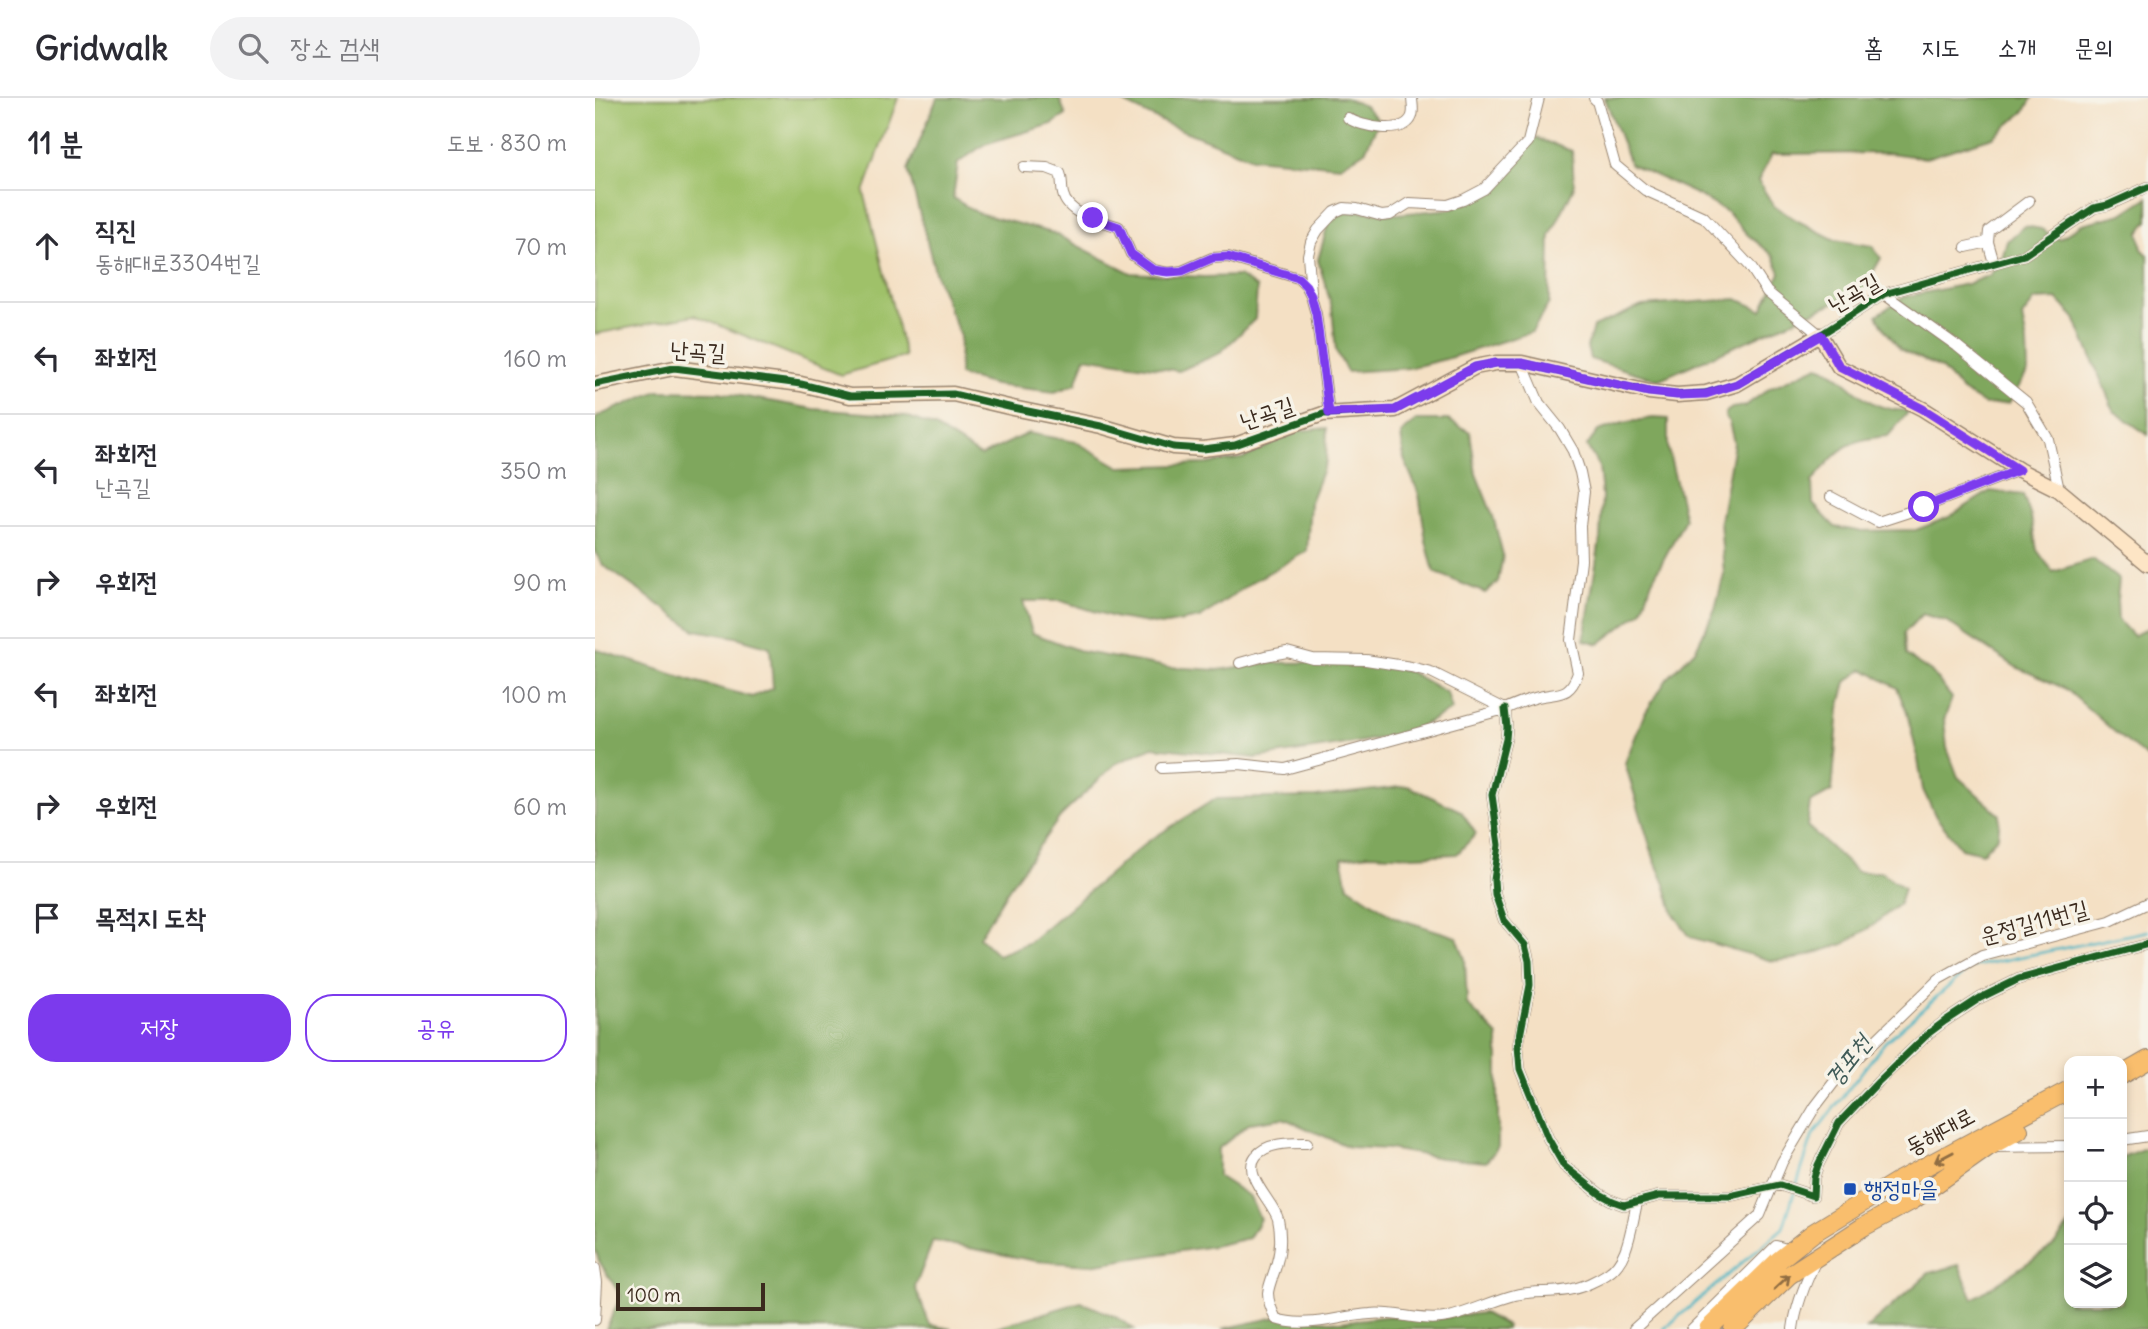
<!DOCTYPE html>
<html lang="ko">
<head>
<meta charset="utf-8">
<style>
	:root { --surface:#fff; --page:#f2f2f3; --text:#2b2b33; --muted:#7c7c81; --line:#e1e1e2; --accent:#7c3aed }
	body { margin:0; font-family:Delius,"Poor Story",sans-serif; background:var(--page); color:var(--text) }
	.controls { position:absolute; right:21px; bottom:21px; display:grid; overflow:hidden; border-radius:14px; box-shadow:0 4px 10px #0003 }
	.controls button { width:63px; height:63px; display:grid; place-items:center; padding:0; border:0; border-bottom:2px solid var(--line); background:var(--surface); color:var(--text); font:35px sans-serif }
	.scale { position:absolute; left:21px; bottom:18px; width:149px; box-sizing:border-box; padding-left:7px; border:4px solid #3b2a1e; border-top:0; font-size:19px; line-height:24px; white-space:nowrap; color:#3b2a1e; -webkit-text-stroke:5px #f7f3e8; paint-order:stroke }
	.stop { position:absolute; width:21px; height:21px; margin:-16px; border:5px solid #7c3aed; border-radius:50%; background:#fff }
	.stop.end { background:#7c3aed; border-color:#fff; box-shadow:0 2px 7px #0008 }
	.list { margin:0; padding:0; list-style:none }
	h2 { display:flex; justify-content:space-between; align-items:center; height:91px; margin:0; padding:0 28px; font-size:30px }
	h2 small { font-size:23px; font-weight:400; color:var(--muted) }
	.list li { display:grid; grid-template-columns:46px 1fr auto; gap:21px; align-items:center; box-sizing:border-box; height:112px; padding:0 28px; border-top:2px solid var(--line) }
	.list b { display:block; font-size:26px; white-space:nowrap }
	.list p { margin:0; font-size:23px; white-space:nowrap; color:var(--muted) }
	.list em { font-size:23px; font-style:normal; color:var(--muted) }
	.actions { display:flex; gap:14px; padding:21px 28px }
	.actions a { flex:1; padding:16px 0; border:2px solid var(--accent); border-radius:28px; text-align:center; font-size:24px; color:var(--accent) }
	.actions .main { background:var(--accent); color:#fff }
	.icon { flex:none; width:38px; height:38px; fill:none; stroke:currentColor; stroke-width:2; stroke-linecap:round; stroke-linejoin:round }
	.map { position:relative; flex:none; width:1553px; height:1231px; overflow:hidden }
	header { display:flex; align-items:center; gap:42px; box-sizing:border-box; height:98px; padding:0 35px; background:var(--surface); border-bottom:2px solid var(--line) }
	header strong { font-size:33px }
	nav { display:flex; gap:38px; margin-inline-start:auto; font-size:24px }
	.search { width:490px; height:63px; background:var(--page); display:flex; align-items:center; gap:18px; box-sizing:border-box; padding:0 24px; border-radius:38px; color:var(--muted); font-size:26px }
	main { display:flex }
	aside { flex:1; background:var(--surface) }
	.map>svg:first-child { display:block }
	.green { fill:#9fc169; stroke:#6d7644; stroke-width:2 }
	.forest { fill:#7fa75d; stroke:#5d683e; stroke-width:2 }
	.lines { fill:none; stroke-linecap:round; stroke-linejoin:round }
	.stream { stroke:#48b5c4; stroke-width:2.5 }
	.street-casing { stroke:#988571; stroke-width:12 }
	.secondary-casing { stroke:#988571; stroke-width:17 }
	.highway-casing { stroke:#988571; stroke-width:20 }
	.street { stroke:#fff; stroke-width:10 }
	.secondary { stroke:#fde5c5; stroke-width:14 }
	.highway { stroke:#f9be6d; stroke-width:18 }
	.cycleway-casing { stroke:#f7f3e8; stroke-width:11 }
	.cycleway { stroke:#1b5e20; stroke-width:7 }
	.oneway { stroke:#906d42 }
	.route { stroke:#7c3aed; stroke-width:9 }
	.transit-dot { fill:#1a4fb4; stroke:#f7f3e8; stroke-width:2.5 }
	.labels { text-anchor:middle; stroke-width:7; stroke-linejoin:round; paint-order:stroke }
	.street-label { font-size:23px; fill:#3b2a1e; stroke:#f7f3e8 }
	.transit-label { font-size:23px; fill:#164399; stroke:#f7f3e8; text-anchor:start }
	.water-label { font-size:24px; font-style:italic; fill:#405b58; stroke:#f7f3e8 }
</style>
</head>
<body>
<header>
<strong>Gridwalk</strong>
<div class="search"><svg class="icon" aria-label="search" viewBox="0 0 24 24"><circle cx="10" cy="10" r="6"/><path d="M15 15l6 6"/></svg>장소 검색</div>
<nav><a>홈</a><a>지도</a><a>소개</a><a>문의</a></nav>
</header>
<main>
<aside>
<h2>11 분<small>도보 · 830 m</small></h2>
<ul class="list">
<li><svg class="icon" aria-label="ahead" viewBox="0 0 24 24"><path d="M12 20V5M6 11l6-6 6 6"/></svg><div><b>직진</b><p>동해대로3304번길</p></div><em>70 m</em></li>
<li><svg class="icon" aria-label="left" viewBox="0 0 24 24"><path d="M17 20v-9H6M10 6l-5 5 5 5"/></svg><div><b>좌회전</b></div><em>160 m</em></li>
<li><svg class="icon" aria-label="left" viewBox="0 0 24 24"><path d="M17 20v-9H6M10 6l-5 5 5 5"/></svg><div><b>좌회전</b><p>난곡길</p></div><em>350 m</em></li>
<li><svg class="icon" aria-label="right" viewBox="0 0 24 24"><path d="M7 20v-9h11M14 6l5 5-5 5"/></svg><div><b>우회전</b></div><em>90 m</em></li>
<li><svg class="icon" aria-label="left" viewBox="0 0 24 24"><path d="M17 20v-9H6M10 6l-5 5 5 5"/></svg><div><b>좌회전</b></div><em>100 m</em></li>
<li><svg class="icon" aria-label="right" viewBox="0 0 24 24"><path d="M7 20v-9h11M14 6l5 5-5 5"/></svg><div><b>우회전</b></div><em>60 m</em></li>
<li><svg class="icon" aria-label="arrive" viewBox="0 0 24 24"><path d="M6 21V4h12l-3 4 3 4H6"/></svg><div><b>목적지 도착</b></div></li>
</ul>
<div class="actions"><a class="main">저장</a><a>공유</a></div>
</aside>
<div class="map">
<svg width="1553" height="1231" viewBox="0 0 1553 1231">
	<rect width="100%" height="100%" fill="#f7f3e8"/>
	<filter id="ink" filterUnits="userSpaceOnUse"><feTurbulence type="fractalNoise" baseFrequency=".0143" numOctaves="2"/><feDisplacementMap in="SourceGraphic" scale="14" xChannelSelector="R" yChannelSelector="G"/><feConvolveMatrix kernelMatrix="1 2 1 2 8 2 1 2 1" color-interpolation-filters="sRGB"/></filter>
	<filter id="wash" filterUnits="userSpaceOnUse"><feTurbulence type="fractalNoise" baseFrequency=".00686" numOctaves="4" result="noise"/><feDisplacementMap in="SourceGraphic" scale="28" xChannelSelector="R" yChannelSelector="G"/><feGaussianBlur stdDeviation="1.57" result="paint"/><feColorMatrix in="noise" values="0 0 0 0 0 0 0 0 0 0 0 0 0 0 0 0 0 1.4 0 .05"/><feComposite in="paint" operator="in"/></filter>
	<g filter="url(#wash)">
		<rect width="100%" height="100%" fill="#f4e0c4"/>
		<path class="green" d="M0,0h303l-34,94 41,164 -64,19 -147,-60 -99,19z"/>
		<path class="forest" d="M342,0h122l7,17 -14,9 -67,20 -27,19 -5,35 25,15 75,20 78,40 73,4 35,-1 18,12 -2,31 -35,34 -41,18 -94,-14 -9,27 -21,8 -61,-7 -35,-10 1,-39 -23,-57 -29,-109z
			M522,0h228l20,8 14,15 -14,30 -25,15 -88,-8 -85,-34 -39,-19z
			M1010,0h427l-7,13 -32,26 -67,21 -36,-5 -118,1 -14,27 16,25 24,15 37,19 37,6 9,12 -18,32 -205,90 -68,-21 -3,-12 6,-20 49,-21 95,-7 25,11 18,-37 -6,-17 -26,-21 -21,-23 -31,-18 -66,-30z
			M941,40l36,13 2,36 -24,49 -1,67 -17,29 -86,27 -37,9 -62,4 -11,-21 -4,-43 -14,-48 13,-47 27,-2 39,3 54,-5 45,-28 26,-34z
			M1553,99v24l-9,12 3,16 6,6v180l-34,-24 -39,-93 -18,-19 -22,1 -13,17 5,26 1,28 -19,32 -24,2 -23,-14 -21,-23 -40,-18 -16,-20 -8,-15 27,-18 63,-13 23,-9 13,-20 4,-14 18,-15 16,3 18,10 23,-15 40,-10z
			M1223,268c19,5 31,21 47,32 13,10 28,12 44,13l-21,25c-44,4 -49,13 -76,46l1,22 22,23 23,4 58,-1 33,-13 41,-26 33,4 8,22 6,33 16,22 40,-13 26,21 -2,20 1,20 15,16 15,-8v130l-31,-24 -51,-45 -50,-22 -70,-46 -24,-7 -18,19 2,22 25,17 21,26 -8,22 3,28 11,29 42,38 -2,21 -16,17 -21,-5 -25,-31 -13,-27 -6,-36 -10,-41 -10,-25 -34,-19 -17,13 -7,27 -7,82 -22,12 -3,23 50,46h24l23,16 -5,16 -24,20 -31,20 -49,15 -23,2 -82,-24 -16,-23 -9,-30 -11,-25 -29,-96 19,-48 23,-36 29,-30 19,-40 9,-35 -4,-53 14,-78 -5,-21 -4,-5 1,-5 6,-4 13,-2 25,-18z
			M63,293l61,1 95,17 92,7 29,11 46,29 47,-23 48,9 44,25 87,-3 37,-6 54,-27 29,-3 -1,33 -16,41 -3,49 -55,31 -52,36 -39,7 -44,-7 -56,-17h-38l9,32 51,19 85,15 50,3 49,-7 104,-1 39,10 37,21 5,17 -45,23 -54,10 -97,15 -104,-11 -37,17 -55,53 -51,71 -30,49 19,18 30,-12 119,-101 68,-43 101,-2 92,-11 53,25 15,23 -19,20 -43,2 -45,-2 -27,4 6,28 48,32 61,19 8,22 2,45 31,32v111l-12,15 -45,-4 -52,-9 -40,-2 -66,-29 -33,5 -32,26v27l31,20 11,23 -11,19 -36,8 -123,19 -54,-4 -103,-20 -18,46 15,38 22,4h-346l15,-33 -22,-35 -4,-13v-599l99,32 58,16 21,-9 -3,-41 -34,-10 -41,-7 -92,-65 -8,-13v-132l3,-4z
			M1058,320l15,1v30l17,70 -33,62 -10,30 -43,33 -15,-4 16,-101 2,-43 -3,-29 -12,-21 11,-15 25,-8z
			M822,322h31l22,12 6,42 17,42 10,39 -5,27 -13,11 -51,-21 -8,-31 -7,-47 -15,-35 -3,-25z
			M1553,1049v182h-282l63,-56 30,-8 14,34 80,-53 16,-21v78h53v-146z
			M486,1204l33,14 20,13h-144z
			M888,1215l24,13 -1,3h-284l59,-13 58,6 51,-6 46,2z"/>
		<g class="lines">
			<path class="stream" d="M1201,1089l17,-52 72,-93 86,-75 177,-36
				M1069,1231l119,-101 11,-35"/>
		</g>
	</g>
	<g filter="url(#ink)">
		<g class="lines">
			<defs>
				<path id="street" d="M999,0l3,3 18,64 30,25 59,27 46,49 17,26 53,43 64,-41 140,-39 70,-47 14,-3 40,-18
					M753,20c13,9 57,18 64,-2 2,-6 0,-13 0,-18
					M429,69l23,1 13,5c3,8 1,14 3,21 5,22 39,27 56,33l12,27 22,16 15,3 14,-2 30,-13 16,-1 70,21 8,8 5,10 5,18 13,99
					M1371,149l22,-5
					M1399,165l-6,-21 1,-11 40,-30
					M716,194l-3,-37 3,-13 7,-12 17,-18 9,-4 13,1 25,7 8,-1 19,-12 39,2 15,-5 21,-11 44,-47 11,-44
					M1289,196l73,52 69,56 22,37 11,51
					M1236,399l47,25 46,-15 95,-37
					M645,565l25,-7 22,-4 26,7 53,1 45,7 20,5 74,37
					M910,611l2,18 -1,12 -14,56 7,50 -5,35 1,14 9,26 21,25 4,16 1,24 -12,61 2,23 28,69 16,28 36,28 13,7 11,4 35,-9h71l50,-11 33,11 1,-19 4,-12 21,-42 39,-41 51,-49 16,-12 35,-23 39,-19 129,-35
					M567,670l77,-4 46,5 220,-60c11,-5 21,-9 33,-12 21,-5 31,1 40,-24l-7,-33 10,-80 -1,-34 4,-34 -4,-20 -7,-21 -13,-22 -21,-26 -17,-40
					M1527,1042l26,-4
					M712,1045c-16,0 -40,-1 -51,13 -15,19 17,45 22,63 3,13 3,30 -1,43 -2,10 -8,21 -9,31 0,9 4,18 8,26 31,10 62,-3 94,-5 26,-3 53,9 79,3 22,-5 43,-16 66,-22 19,-5 39,-1 58,-6 10,-2 25,-9 34,-15 22,-13 24,-48 30,-71
					M1398,1049l76,-1
					M0,1170l2,14 -2,38
					M1039,1231l126,-114 22,-53 33,-55 23,-30 101,-98 43,-24 128,-34 38,-18
					M1097,1231l84,-83 14,4
					M1198,1231c3,-23 13,-48 23,-69"/>
				<path id="secondary" d="M0,286l79,-16 127,16 49,12 103,-2 60,14 88,18 72,21 30,2 32,-4 88,-31 72,-4 80,-43 21,-4h26l127,29 28,3 29,-2 31,-9 83,-49 19,32 84,42 96,61 40,20 89,74"/>
				<path id="highway" d="M1527,977l26,-15
					M1113,1231l71,-69 34,-27 85,-52 171,-91
					M1138,1231l56,-54 74,-48 50,-27 75,-53 31,-17"/>
			</defs>
			<use href="#street" class="street-casing"/>
			<use href="#secondary" class="secondary-casing"/>
			<use href="#highway" class="highway-casing"/>
			<use href="#street" class="street"/>
			<use href="#secondary" class="secondary"/>
			<use href="#highway" class="highway"/>
			<defs>
				<path id="cycleway" d="M0,286l79,-16 127,16 49,12 103,-2 60,14 88,18 72,21 30,2 32,-4 88,-31 72,-4 80,-43 21,-4h26l127,29 28,3 29,-2 31,-9 83,-49 64,-41 140,-39 70,-47 14,-3 40,-18
					M910,611l2,18 -1,12 -14,56 7,50 -5,35 1,14 9,26 21,25 4,16 1,24 -12,61 2,23 28,69 16,28 36,28 13,7 11,4 35,-9h71l50,-11 33,11 1,-19 4,-12 21,-42 39,-41 51,-49 16,-12 35,-23 39,-19 129,-35"/>
			</defs>
			<use href="#cycleway" class="cycleway-casing"/>
			<use href="#cycleway" class="cycleway"/>
		</g>
		<defs><path id="oneway-shaft" d="M-6 0H5M1.5-3L5.5 0L1.5 3" fill="none" stroke-width="1.6" stroke-linecap="round" stroke-linejoin="round" transform="scale(1.75)"/></defs>
		<g class="oneway">
			<use href="#oneway-shaft" transform="translate(1349 1059) rotate(152)"/>
			<use href="#oneway-shaft" transform="translate(1187 1184) rotate(-43)"/>
		</g>
	</g>
	<g class="lines" filter="url(#ink)">
		<path class="route" d="M498,120l26,9 12,27 22,16 15,2 14,-1 30,-13 16,-1 70,21 8,8 5,10 5,18 13,99 66,-3 80,-43 21,-4h26l127,29 28,3 29,-1 31,-10 84,-49 18,31 84,43 96,61 -95,37"/>
	</g>
	<rect class="transit-dot" x="1248" y="1084" width="14" height="14" rx="3.5"/>
	<g class="labels">
		<g class="street-label">
			<text transform="translate(1259 195) rotate(-30)" y="8">난곡길</text>
			<text transform="translate(103 253) rotate(3)" y="8">난곡길</text>
			<text transform="translate(672 315) rotate(-19)" y="8">난곡길</text>
			<text transform="translate(1439 824) rotate(-15)" y="8">운정길11번길</text>
			<text transform="translate(1345 1033) rotate(-28)" y="8">동해대로</text>
		</g>
		<g class="transit-label">
			<text x="1269" y="1099">행정마을</text>
		</g>
		<g class="water-label">
			<text transform="translate(1253 963) rotate(-52)" y="8">경포천</text>
		</g>
	</g>
</svg>
<div class="controls">
<button>+</button>
<button>−</button>
<button><svg class="icon" aria-label="locate" viewBox="0 0 24 24"><circle cx="12" cy="12" r="6"/><path d="M12 2v4M12 18v4M2 12h4M18 12h4"/></svg></button>
<button><svg class="icon" aria-label="layers" viewBox="0 0 24 24"><path d="M12 4l9 5-9 5-9-5zM3 14l9 5 9-5"/></svg></button>
</div>
<div class="scale">100 m</div>
<div class="stop" style="left:1329px;top:409px"></div>
<div class="stop end" style="left:498px;top:120px"></div>
</div>
</main>
</body>
</html>
